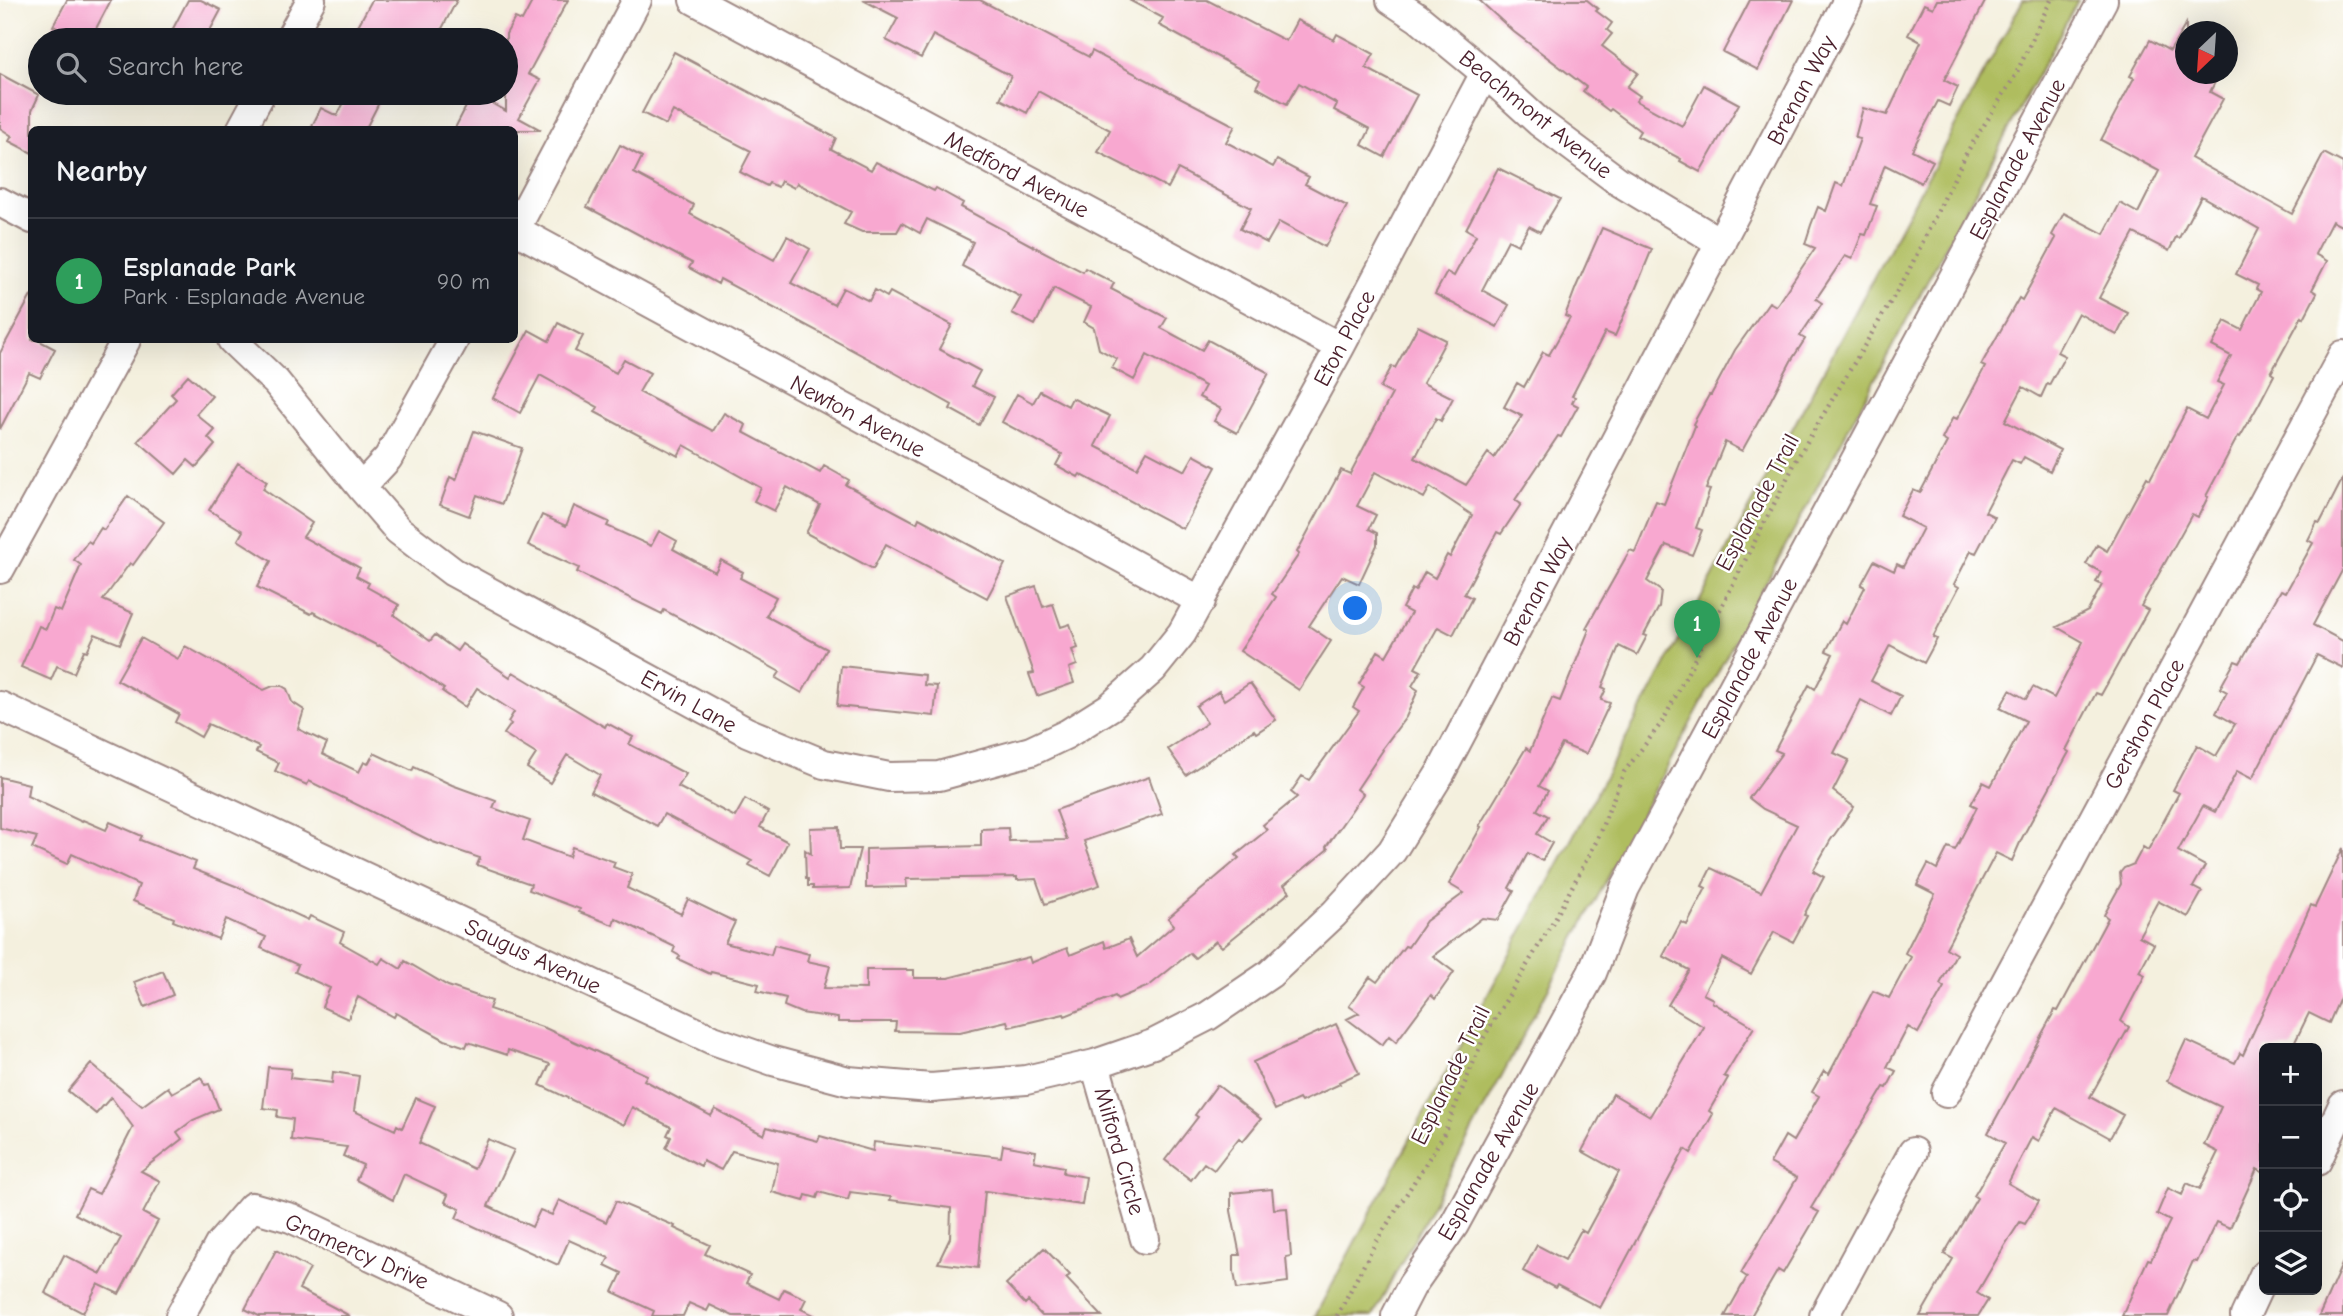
<!DOCTYPE html>
<html lang="en">
<head>
<meta charset="utf-8">
<style>
	:root { --surface:#171b24; --page:#20242c; --text:#f1f3f6; --muted:#9ea1a6; --line:#363941; --accent:#7c3aed }
	body { margin:0; font-family:"Comic Neue",sans-serif; background:var(--page); color:var(--text) }
	.controls { position:absolute; right:21px; bottom:21px; display:grid; overflow:hidden; border-radius:10px; box-shadow:0 7px 28px #0002 }
	.controls button { width:63px; height:63px; display:grid; place-items:center; padding:0; border:0; border-bottom:2px solid var(--line); background:var(--surface); color:var(--text); font:35px sans-serif }
	.compass { position:absolute; left:2175px; top:21px; width:63px; height:63px; border-radius:50%; background:var(--surface); box-shadow:0 7px 28px #0002; rotate:205deg }
	.you { position:absolute; left:1356px; top:609px; width:24px; height:24px; margin:-18px; border:5px solid #fff; border-radius:50%; background:#1a73e8; box-shadow:0 0 0 10px #1a73e833 }
	.badge { display:grid; place-items:center; width:46px; height:46px; border-radius:50%; background:var(--accent); color:#fff; font-size:23px; font-weight:700 }
	.pin { position:absolute; translate:-50% -58px; filter:drop-shadow(0 2px 4px #0008) }
	.pin::after { content:''; position:absolute; top:37px; width:24px; height:21px; background:inherit; clip-path:polygon(0 0,100% 0,50% 100%) }
	.list { margin:0; padding:0; list-style:none }
	h2 { display:flex; justify-content:space-between; align-items:center; height:91px; margin:0; padding:0 28px; font-size:30px }
	h2 small { font-size:23px; font-weight:400; color:var(--muted) }
	.list li { display:grid; grid-template-columns:46px 1fr auto; gap:21px; align-items:center; box-sizing:border-box; height:126px; padding:0 28px; border-top:2px solid var(--line) }
	.list b { display:block; font-size:26px; white-space:nowrap }
	.list p { margin:0; font-size:23px; white-space:nowrap; color:var(--muted) }
	.list em { font-size:23px; font-style:normal; color:var(--muted) }
	.icon { flex:none; width:38px; height:38px; fill:none; stroke:currentColor; stroke-width:2; stroke-linecap:round; stroke-linejoin:round }
	.map { position:relative; flex:none; width:2343px; height:1316px; overflow:hidden }
	.search { position:absolute; background:var(--surface); box-shadow:0 7px 28px #0002; left:28px; top:28px; width:490px; height:77px; display:flex; align-items:center; gap:18px; box-sizing:border-box; padding:0 24px; border-radius:38px; color:var(--muted); font-size:26px }
	.panel { position:absolute; background:var(--surface); box-shadow:0 7px 28px #0002; left:28px; top:126px; width:490px; height:217px; border-radius:10px }
	.map>svg:first-child { display:block }
	.green { fill:#afbd5f; stroke:#7c6e45; stroke-width:2 }
	.building { fill:#f8a8d0 }
	.lines { fill:none; stroke-linecap:round; stroke-linejoin:round }
	.minor-casing { stroke:#9f8884; stroke-width:32 }
	.path { stroke:#9f8884; stroke-width:4.5; stroke-dasharray:2 5; stroke-linecap:butt }
	.minor { stroke:#fff; stroke-width:28 }
	.labels { text-anchor:middle; stroke-width:5; stroke-linejoin:round; paint-order:stroke }
	.street-label { font-size:23px; fill:#4a1f2b; stroke:#fff }
</style>
</head>
<body>
<div class="map">
<svg width="2343" height="1316" viewBox="0 0 2343 1316">
	<rect width="100%" height="100%" fill="#fff"/>
	<filter id="ink" filterUnits="userSpaceOnUse"><feTurbulence type="fractalNoise" baseFrequency=".0143" numOctaves="2"/><feDisplacementMap in="SourceGraphic" scale="14" xChannelSelector="R" yChannelSelector="G"/><feConvolveMatrix kernelMatrix="1 2 1 2 8 2 1 2 1" color-interpolation-filters="sRGB"/></filter>
	<filter id="wash" filterUnits="userSpaceOnUse"><feTurbulence type="fractalNoise" baseFrequency=".00686" numOctaves="4" result="noise"/><feDisplacementMap in="SourceGraphic" scale="28" xChannelSelector="R" yChannelSelector="G"/><feGaussianBlur stdDeviation="1.57" result="paint"/><feColorMatrix in="noise" values="0 0 0 0 0 0 0 0 0 0 0 0 0 0 0 0 0 1.4 0 .05"/><feComposite in="paint" operator="in"/></filter>
	<g filter="url(#wash)">
		<rect width="100%" height="100%" fill="#f4f0de"/>
		<path class="green" d="M2023,0h55l-705,1316h-58z"/>
		<g id="blocks">
			<path class="building" d="M67,0h44l-21,40h-9l-28,-14z
				M188,0h13l20,10 -16,30h-38z
				M372,0h85l-21,40h-68l-14,-7z
				M533,0h35l-40,74 12,6 -21,38 22,12h-87l19,-37 33,18v-77l9,-16 7,3z
				M863,0h117l109,57 3,-6 143,75 -9,16 47,25 4,-7 32,17 -4,7 42,22 -22,41 -46,-25 -12,21 -27,-14 11,-21 -73,-39 -10,19 -70,-36 12,-22 -72,-39 -11,22 -27,-14 11,-23 -78,-41 -12,23 -35,-18 12,-22z
				M1129,0h78l79,41 11,-21 37,20 3,-6 37,20 -8,14 51,27 -33,62 -22,-12 8,-16 -36,-19 3,-6 -38,-21 -12,21 -31,-17 4,-7 -101,-55 4,-7z
				M1479,0h108l11,9 -2,2 16,12 -5,7 5,4 -10,12 36,27 -11,14 13,9 -4,5 46,25 22,-41 35,19 -39,68 -20,-11 1,-2 -44,-23 3,-5 -29,-22 -2,2 -26,-20 3,-4 -72,-55z
				M1750,0h43l-35,70 -35,-18z
				M1937,0h49l-42,80 14,7 -9,19 -11,-5 -26,49 21,11 -12,22 -36,-18 -15,39 7,2 -11,29 -4,-1 -10,25 -7,-3 -29,43 6,4 -22,33 5,3 -14,22 -28,54h-1l-20,36 -17,-9 -19,47 4,1 -14,38 6,2 -10,25 -26,-10 -19,36 14,10 -2,16 -15,28 3,1 -10,19 -18,-9 -17,41 4,2 -5,11 9,3 -24,51 -24,-10 -23,42 9,5 -11,19 11,6 -11,18 15,9 -10,18 -14,-8 -19,35 5,3 -16,29 -16,-2 -49,38 21,16 -19,27 -4,-4 -35,47 -7,-6 -7,9 -35,-26 12,-6 -10,-7 21,-29 7,5 28,-36 3,1 18,-26 38,-28 -15,-9 32,-57 -2,-1 47,-78 4,3 22,-53 8,3 29,-71 -3,-2 44,-78 5,2 21,-51 8,3 31,-78 -2,-2 16,-29h2l24,-45 34,-48 7,4 39,-58 -10,-4 6,-19 7,-18 8,4 10,-28 7,3 17,-47 -5,-1 8,-30 24,7 34,-73 -13,-7 16,-31 9,4z
				M2186,24v50h33l-9,18 13,7 -32,59 101,56 32,-61 19,10v64l-11,-6 -17,33 12,7 -15,29 5,3 -13,25 -2,-2 -31,57 3,2 -15,29 -19,33 -2,-1 -32,60 2,1 -10,20 -6,-3 -51,92 7,4 -47,85 -5,-2 -30,57 3,2 -47,86 -10,23 -16,-8 -50,95 10,6 -16,30 4,3 -26,46 -10,-6 -21,40 9,4 -9,17 -3,-1 -73,121 8,4 -36,61 -5,-3 -27,46h-26l22,-39 -6,-4 56,-95 -27,-15 15,-27 8,5 26,-45 -7,-4 12,-21 5,3 44,-83 16,7 22,-41 -6,-4 30,-59 -18,-9 11,-21 9,5 11,-22 7,3 22,-43 -6,-3 12,-22 8,4 35,-65 -26,-13 10,-18 16,9 7,-12 21,11 29,-56 -26,-15 31,-16 14,-26 -6,-3 5,-10 -15,-8 11,-19 10,6 40,-74 3,2 37,-70 19,10 18,-34 -7,-3 14,-26 -19,-10 13,-25 17,9 19,-38 -5,-3 2,-4 -22,-11 23,-45 -58,-33 -22,42 -3,-1 -7,14 -35,-18 -35,65 29,15 -11,22 -39,-22 -21,39 8,4 -16,29 -2,-1 -6,13 -18,-10 -18,34 55,29 -10,21 -26,-14 -4,7 -8,-4 -27,52 10,5 -19,36 -5,-2 -17,33 5,3 -26,50 4,2 -13,24 -34,-18 -19,36 30,15 -10,20 -30,-16 -27,53 15,7 -16,31 21,16 -24,34 -17,30 11,6 -20,38 3,1 -14,26 -19,-10 -23,42 -29,-16 -19,36 10,5 -1,3 42,25 -30,49 4,2 -19,33 4,3 -22,39 -6,-4 -85,159 -43,-23 -2,3 -32,-17 14,-26 28,15 16,-30 5,3 33,-61 -37,-21 17,-32 14,-25 37,22 54,-89 -36,-22 21,-35 -26,-14 18,-34 6,3 19,-37 -4,-2 9,-18 50,24 36,-67 -34,-16 -14,-11 33,-45 -7,-3 34,-65 6,4 18,-35 -7,-3 16,-30 4,3 19,-37 -4,-2 13,-24 20,10 3,-7 6,3 20,-39 -24,-12 14,-26 7,3 27,-51 -5,-3 11,-22 4,2 28,-52 -4,-2 38,-67 3,2 15,-27 19,-35 -4,-3 12,-22 40,21 16,-31 18,10 21,-42 -58,-31 33,-62 -4,-2 20,-36 20,11z
				M674,52l162,86 -5,11 40,21 5,-8 58,29 2,-3 27,15 -2,4 68,37 54,28 2,-4 29,15 -3,6 56,29 -6,10 41,22 6,-10 61,33 -32,60 -23,-12 7,-12 -22,-12 6,-11 -58,-31 -13,25 -22,-12 5,-9 -18,-10 -5,-21 -10,-6 7,-15 -37,-19 -19,37 -23,-12 9,-16 -59,-31 11,-24 -46,-23 -7,14 -18,-10 -5,9h-35l-18,-8 7,-12 -54,-29 -3,5 -13,-7 -3,6 -9,-4 -2,3 -27,-14 11,-21 -78,-40 -7,14 -24,-12z
				M0,74l39,21 -7,15v43l-23,-12 3,-5 -12,-8z
				M349,93h35l-19,37h-55l11,-22 16,8z
				M620,145l22,12 -8,16 60,32 -4,9 84,46 13,-24 23,13 -19,34 43,22 9,-17 26,13 6,-11 12,7 3,-5 62,33 -13,24 41,22 -8,15 22,11 -15,28 -29,-16 2,-4 -55,-31 -177,-95 -2,5 -29,-16 3,-5 -105,-56z
				M1498,168l62,31 -20,33 -11,-6 -11,19 -10,-5 -26,50 27,15 -12,22 -62,-33 12,-22 7,4 22,-41 -10,-6z
				M1602,228l50,21 -17,41 -20,46 -10,-4 -33,64 3,1 -3,6 6,3 -17,31 -3,-1 -43,64 6,4 -20,30 -4,-2 -33,62 8,4 -19,37 -15,-8 -23,41 6,3 -9,15 6,4 -12,27 -24,32 1,1 -26,39 6,5 -37,53 2,2 -44,36 6,7 -68,55 -6,-6 -21,17 -5,-5 -41,33 -32,13 -2,-3 -50,20 -1,-2 -55,13 -2,-6 -47,11 -65,-1 1,-9h-58v-4l-37,-5 -17,-7 2,-8 -29,-7 2,-7 -48,-12 -1,2 -32,-15 2,-3 -7,-4 2,-5 -60,-29 -2,7 -34,-13 1,-3 -51,-19 2,-6 -54,-19 3,-7 -47,-16 -124,-61 -2,4 -32,-14 4,-8 -23,-11 3,-5 -51,-23 -7,13 -26,-15 4,-8 -62,-34 24,-42 37,21 7,-13 79,44 9,-4h9l5,3 5,13 12,8 -6,19 29,14 -5,11 37,18 5,-10 4,2 6,-11 38,18 2,-4 38,18 44,16 -3,7 37,13 -7,19 46,17 3,-10 43,15 -2,5 19,7 -5,14 54,26 7,-15 47,23 -10,21 46,12 3,-10 35,9 -2,7 23,5 -6,22 42,1v-19h48v8h34l81,-21 2,6 36,-15 3,7 34,-14 2,7 23,-9 8,18 37,-32 -6,-7 71,-60 -3,-3 31,-25 -4,-5 34,-28 -6,-5 11,-16 7,4 50,-69 -6,-4 11,-20 -5,-3 19,-33 8,5 25,-43 -9,-5 10,-19 3,2 10,-19 10,6 12,-23 3,2 22,-42 -42,-28 -6,11 -49,-26 -18,34 19,9 -7,14 8,4v12l-18,39 -17,-8 -33,50 22,15 -32,49 -59,-39 36,-54 -4,-3 27,-40 -2,-2 44,-82 9,4 42,-80 -12,-6 12,-22 3,2 23,-42 28,14 -23,43 30,15 -12,23 -5,-3 -21,40 51,27 22,-32 6,5 28,-42 -18,-9 13,-24 7,4 19,-35 6,3 21,-37 -5,-2 11,-29z
				M32,294v46h6l17,9 -15,29 -11,-5 -29,56v-76z
				M558,323l25,13 -8,15 41,22 8,-14 26,14 -11,19 74,39 11,-18 22,12 -3,7 77,41 4,-7 25,14 -3,5 71,38 2,-5 86,46 -18,34 -101,-54 -13,25 -67,-36 14,-28 -33,-18 -13,24 -20,-10 7,-13 -77,-43 -6,11 -83,-44 3,-5 -58,-32 -20,38 -27,-15 36,-68 20,11z
				M188,375l24,21 -16,18 19,16 -7,8 7,7 -19,22 -8,-7 -12,14 -38,-33 38,-42 -5,-5z
				M1040,391l28,15 4,-8 38,18 -15,30 42,22 10,-17 38,20 9,-16 22,12 -33,62 -103,-55 -2,3 -22,-12 6,-11 -60,-32 15,-28 16,9z
				M474,431l48,17 -20,56 -25,-9 -8,21 -29,-11 10,-28 6,3z
				M238,463l29,18 -4,8 49,34 -9,14 57,31 -4,8 13,7 -2,4 32,18 -5,10 36,26 5,-6 22,16 5,-7 48,33 3,-5 92,55 2,-4 26,14 -4,7 57,30 -8,13 57,30 10,-18 23,13 -8,15 28,15 -18,34 -21,-11 3,-4 -88,-47 -7,12 -66,-34 9,-17 -33,-20 -17,28 -23,-15 9,-14 -32,-20 7,-10 -3,-2 6,-10 -37,-24 -12,19 -23,-16 2,-2 -65,-44 -1,1 -65,-34 -2,2 -54,-27 14,-26 -33,-21 5,-9 -34,-21z
				M2343,478v91l-30,56 30,16v27l-26,-13 -65,124 -15,-8 -22,41 -12,-6 -25,45 27,15 -12,21 9,5 -14,25 -30,-16 -19,35 15,8 -15,28 6,3 -24,46 8,6 -39,70 33,18 -13,23 -54,-30 -17,33 -7,-4 -24,46 31,18 -14,23 -5,-2 -15,23 -28,48 11,7 -10,16h-58l33,-57 -9,-5 33,-56 -3,-2 31,-53 -17,-10 67,-123 3,1 50,-93 -4,-3 17,-31 -1,-11 4,-5 10,-4 9,-17 5,3 31,-57 -6,-3 24,-45 19,11 19,-32 -19,-11 11,-21 -7,-4 15,-27 5,2 41,-73 5,2 27,-49 -5,-3 9,-18 3,1z
				M128,496l36,26 -31,43 -3,-2 -27,37 30,13 -13,31 -25,-10 -8,17 -3,-1 -10,23 -17,-7 -6,14 -30,-13 18,-41 7,3 8,-20 7,3 20,-47 -7,-5 14,-19 3,2 10,-15 3,2z
				M574,506l35,16 -2,4 44,20 8,-15 18,10 -4,8 42,23 6,-12 22,12 -3,6 36,19 -10,19 61,33 -25,44 -26,-15 4,-6 -68,-38 -1,1 -47,-25 -2,4 -85,-42 2,-4 -51,-23 14,-30 24,11z
				M1036,586l7,21 10,-3 8,23 9,-3 8,24 -6,2 5,15 -8,3 5,15 -37,13 -8,-22 5,-1 -27,-77z
				M841,666l84,9 -1,10 13,1 -3,30 -97,-10z
				M1250,683l26,37 -20,13 -2,-3 -68,45 -18,-26 39,-26 -11,-17 23,-15 5,9z
				M0,777l29,7 -2,12 55,26 1,-2 23,10 4,-8 32,14 -2,4 56,22 -3,7 45,18 70,33 2,-4 34,16 -4,10 39,22 4,-6 18,11 4,-8 43,25 44,15 -3,8 56,19 102,47 -3,5 67,36 4,-7 49,26 3,-8 51,14 2,-5 53,15 1,-9 127,15 2,-12 33,6 -2,10 30,6 -1,6 23,4 -4,28 -97,-14 -7,77 -40,-5 12,-25 1,-30 -61,-8 1,-3 -41,-5 -2,8 -29,-8 -2,6 -11,-3 -2,6 -32,-9 6,-29 -46,-12 -11,19 -18,-9 -2,5 -35,-18 5,-11 -4,-2 4,-8 -39,-20 -8,18 -84,-40 10,-21 -42,-14 -1,5 -39,-13 -2,5 -21,-7 -49,-27 -2,4 -36,-20 -10,22 -26,-12 8,-19 -35,-16 3,-7 -37,-17 5,-11 -40,-18 -8,20 -45,-18 1,-3 -41,-17 6,-16 -67,-31 -5,10 -35,-16 5,-11 -37,-9z
				M1149,777l13,37 -78,27 16,44 -55,19 -9,-25 -19,1v-3l-111,2 1,8 -41,1v-39l115,-3v-17l27,-1 1,13 58,-1 -11,-30z
				M839,827l1,22h20l-10,39 -37,1v-3h-5v-7h-2l-1,-29 6,4 -1,-26z
				M2343,848v143l-14,32 -20,-10 -17,35h-28v125l-7,-4 -27,59 -14,-6 -19,40 -4,-1 -25,55h-46l26,-57 3,1 19,-39 -13,-7 11,-26 14,7 5,-12 13,6 18,-37 -14,-7 17,-38 -54,-26 19,-41 49,23 5,-10 3,2 68,-150 4,2z
				M163,971l10,24 -28,12 -11,-25z
				M1336,1024l23,49 -20,9 1,2 -39,18 -2,-3 -24,11 -22,-48z
				M91,1064l51,42 26,-19 4,6 29,-16 4,8 4,-1 10,25 -26,11 -16,12 5,7 -41,32 19,10 -17,32 15,8 -39,73 -21,-10 -15,29 -38,-20 19,-38 37,19 20,-36 -46,-24 13,-25 11,5 34,-67 -22,-30 -15,17 -28,-23z
				M268,1067l23,2 -1,9 42,5 1,-11 26,4 -5,35 41,19 2,-5 5,3 14,-30 19,8 -16,37 55,26 14,-30 26,11 -26,56 44,21 8,-17 12,5 7,-15 47,22 10,-21 59,25 -1,2 36,17 -5,9 45,21 -4,8 33,16 5,-10 22,10 -5,10 15,7h-83l-23,-11 -3,6 -18,-8 -6,13h-31l2,-5 -41,-19 9,-19 -17,-8 4,-7 -40,-18 -11,25 -102,-47 4,-9 -15,-7 3,-7 -44,-21 -11,26 -37,-20 7,-15 -20,-9 4,-9 -56,-7 2,-21 -16,-2 1,-7 -15,-2z
				M1217,1085l44,34 -18,22 -4,-3 -25,32 -10,-7 -13,17 -26,-20 33,-43 -3,-2z
				M1272,1189l2,20 13,-1 4,48 -5,1 2,25 -51,7 -3,-17v-17h6l-9,-44v-18z
				M1044,1248l26,27 -4,3 36,38h-60l-14,-15 -3,3 -19,-20z
				M276,1250l34,19 -11,20 51,27h-91l-14,-7z
				M2343,1262v54h-24z"/>
		</g>
	</g>
	<g filter="url(#ink)">
		<use href="#blocks" fill-opacity="0" stroke="#9f8884" stroke-width="2"/>
		<g class="lines">
			<defs>
				<path id="minor" d="M694,0l646,347
					M1391,0l27,18 67,55 54,49 79,59 103,62
					M289,40l22,-40
					M241,130l20,-37
					M0,202l32,17
					M516,230l685,371
					M514,232l123,-232
					M232,340l44,42 85,105 37,43 55,42 294,160 77,32 65,13 50,-1 92,-25 36,-17 43,-27 43,-38 29,-36 158,-286 145,-274
					M361,487l27,-29 66,-118
					M0,569l126,-229
					M0,706l713,334 60,21 75,20 83,7 95,-8 69,-16 58,-20 55,-28 62,-42 64,-60 58,-63 49,-79 407,-772
					M1095,1064l50,175
					M1946,1093l397,-738
					M2317,1161l26,-56
					M180,1316l39,-71 33,-38 39,11 207,98
					M1396,1316l16,-31 42,-60 138,-252 33,-85 478,-888
					M1824,1316l89,-164
					M2245,1316l19,-41"/>
			</defs>
			<use href="#minor" class="minor-casing"/>
			<path class="path" d="M1337,1316l39,-74 66,-104 42,-101 73,-122 39,-73 28,-70 39,-51 135,-264 108,-181 61,-124 48,-76 36,-76"/>
			<use href="#minor" class="minor"/>
		</g>
	</g>
	<g class="labels">
		<g class="street-label">
			<text transform="translate(1801 90) rotate(-62)" y="8">Brenan Way</text>
			<text transform="translate(1536 114) rotate(39)" y="8">Beachmont Avenue</text>
			<text transform="translate(2017 159) rotate(-62)" y="8">Esplanade Avenue</text>
			<text transform="translate(1017 174) rotate(28)" y="8">Medford Avenue</text>
			<text transform="translate(1344 338) rotate(-62)" y="8">Eton Place</text>
			<text transform="translate(858 416) rotate(28)" y="8">Newton Avenue</text>
			<text transform="translate(1757 502) rotate(-62)" y="8">Esplanade Trail</text>
			<text transform="translate(1537 591) rotate(-62)" y="8">Brenan Way</text>
			<text transform="translate(1749 658) rotate(-62)" y="8">Esplanade Avenue</text>
			<text transform="translate(689 701) rotate(29)" y="8">Ervin Lane</text>
			<text transform="translate(2144 724) rotate(-62)" y="8">Gershon Place</text>
			<text transform="translate(533 956) rotate(25)" y="8">Saugus Avenue</text>
			<text transform="translate(1450 1075) rotate(-64)" y="8">Esplanade Trail</text>
			<text transform="translate(1120 1151) rotate(74)" y="8">Milford Circle</text>
			<text transform="translate(1488 1161) rotate(-60)" y="8">Esplanade Avenue</text>
			<text transform="translate(357 1251) rotate(24)" y="8">Gramercy Drive</text>
		</g>
	</g>
</svg>
<div class="controls">
<button>+</button>
<button>−</button>
<button><svg class="icon" aria-label="locate" viewBox="0 0 24 24"><circle cx="12" cy="12" r="6"/><path d="M12 2v4M12 18v4M2 12h4M18 12h4"/></svg></button>
<button><svg class="icon" aria-label="layers" viewBox="0 0 24 24"><path d="M12 4l9 5-9 5-9-5zM3 14l9 5 9-5"/></svg></button>
</div>
<svg class="compass" viewBox="-18 -18 36 36"><path d="M0-13l5 13h-10z" fill="#e53935"/><path d="M0 13l5-13h-10z" fill="#9ea1a6"/></svg>
<div class="you"></div>
<div class="pin badge" style="left:1697px;top:658px;background:#2e9e5b">1</div>
<div class="search"><svg class="icon" aria-label="search" viewBox="0 0 24 24"><circle cx="10" cy="10" r="6"/><path d="M15 15l6 6"/></svg>Search here</div>
<section class="panel">
<h2>Nearby<small></small></h2>
<ul class="list">
<li><span class="badge" style="background:#2e9e5b">1</span><div><b>Esplanade Park</b><p>Park · Esplanade Avenue</p></div><em>90 m</em></li>
</ul>
</section>
</div>
</body>
</html>
